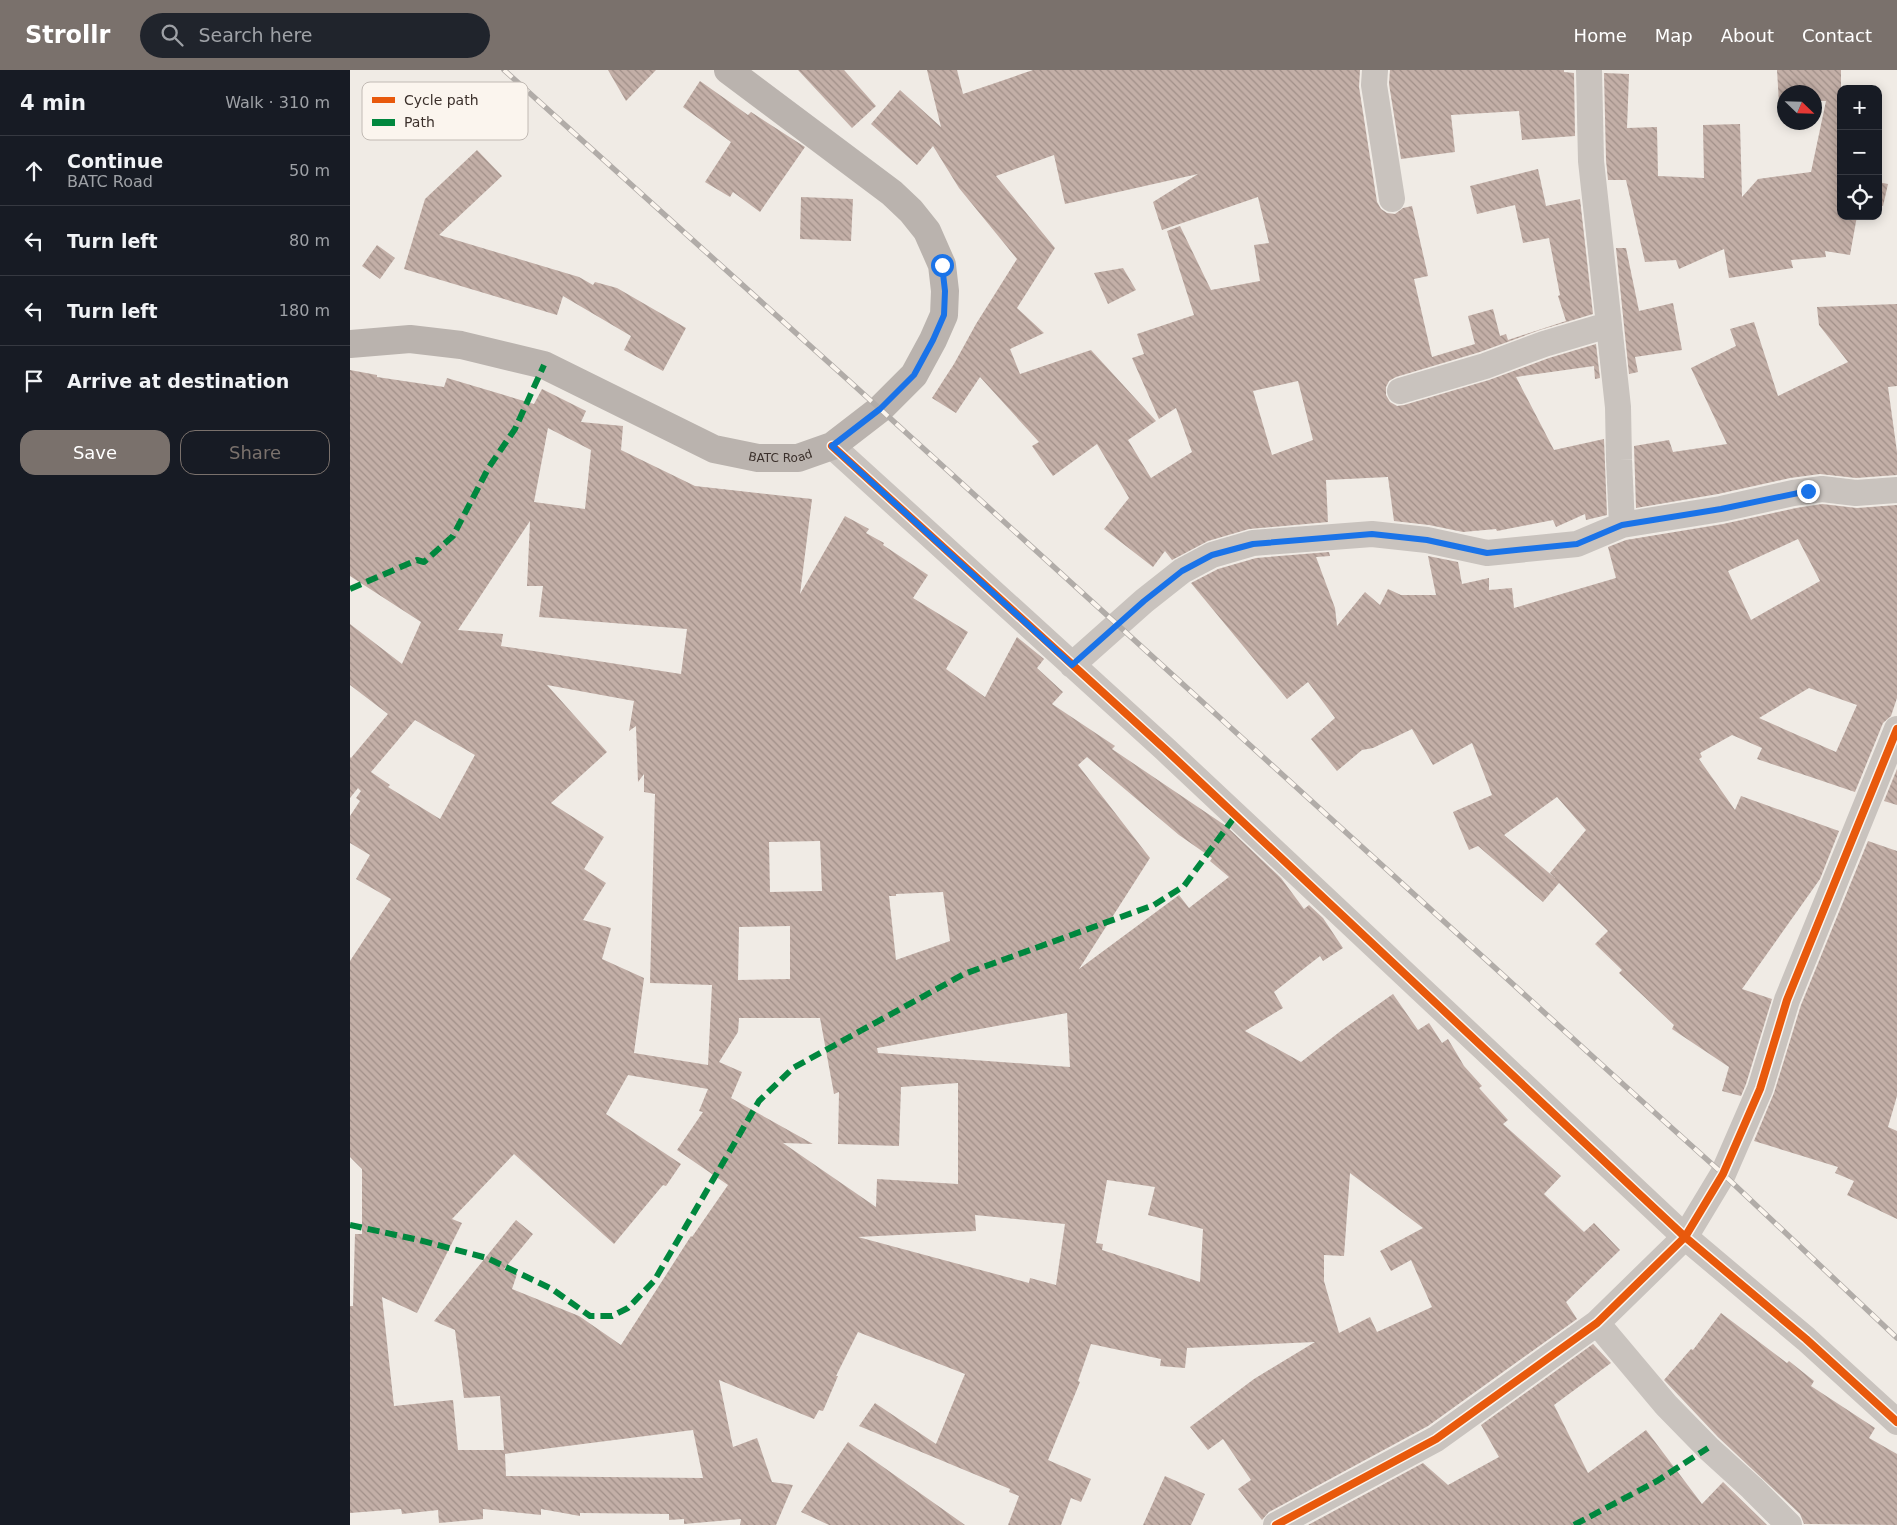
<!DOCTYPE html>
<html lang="en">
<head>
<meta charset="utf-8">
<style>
	:root { --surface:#171b24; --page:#20242c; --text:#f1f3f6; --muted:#9ea1a6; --line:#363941; --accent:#7a716c }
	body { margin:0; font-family:"DejaVu Sans",sans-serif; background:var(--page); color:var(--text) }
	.controls { position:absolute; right:15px; top:15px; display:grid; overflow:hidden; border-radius:10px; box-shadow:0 2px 12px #0003 }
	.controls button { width:45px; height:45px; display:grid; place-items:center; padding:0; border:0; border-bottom:1px solid var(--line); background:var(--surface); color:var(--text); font:25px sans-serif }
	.compass { position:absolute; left:1427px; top:15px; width:45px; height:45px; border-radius:50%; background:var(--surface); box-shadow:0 2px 12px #0003; rotate:113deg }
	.stop { position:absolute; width:15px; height:15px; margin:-11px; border:4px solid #1a73e8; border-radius:50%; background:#fff }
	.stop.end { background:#1a73e8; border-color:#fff; box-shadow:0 1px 5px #0008 }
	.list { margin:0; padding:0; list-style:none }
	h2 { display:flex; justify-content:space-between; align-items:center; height:65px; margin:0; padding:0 20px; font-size:21px }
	h2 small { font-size:16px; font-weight:400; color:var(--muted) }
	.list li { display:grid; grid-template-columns:32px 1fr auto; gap:15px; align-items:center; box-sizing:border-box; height:70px; padding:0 20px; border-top:1px solid var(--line) }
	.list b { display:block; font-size:19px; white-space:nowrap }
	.list p { margin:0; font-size:16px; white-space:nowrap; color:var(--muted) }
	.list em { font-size:16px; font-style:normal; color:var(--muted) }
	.actions { display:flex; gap:10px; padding:15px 20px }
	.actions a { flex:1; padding:11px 0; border:1px solid var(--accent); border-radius:15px; text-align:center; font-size:18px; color:var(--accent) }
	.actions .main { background:var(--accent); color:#fff }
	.icon { flex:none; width:28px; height:28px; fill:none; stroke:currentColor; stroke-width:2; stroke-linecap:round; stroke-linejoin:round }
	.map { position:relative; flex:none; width:1547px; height:1455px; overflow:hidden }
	header { display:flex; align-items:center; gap:30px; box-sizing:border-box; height:70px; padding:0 25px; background:var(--accent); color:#fff }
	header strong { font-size:24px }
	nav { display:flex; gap:28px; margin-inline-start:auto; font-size:18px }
	.search { width:350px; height:45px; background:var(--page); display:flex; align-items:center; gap:12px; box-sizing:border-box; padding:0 18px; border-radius:28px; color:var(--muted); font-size:19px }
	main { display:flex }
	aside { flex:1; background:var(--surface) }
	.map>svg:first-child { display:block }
	.building { fill:url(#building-back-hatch); fill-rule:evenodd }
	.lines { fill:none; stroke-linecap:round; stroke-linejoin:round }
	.street { stroke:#c9c3be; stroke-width:26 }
	.secondary { stroke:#bab3ae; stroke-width:28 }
	.rail-casing { stroke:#b1aca8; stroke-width:5.5 }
	.rail { stroke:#fbf5ee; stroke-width:4; stroke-dasharray:11; stroke-linecap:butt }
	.quiet { stroke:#00873e; stroke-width:6; stroke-dasharray:12 6; stroke-linecap:butt }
	.cycleway-casing { stroke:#fbf5ee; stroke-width:11 }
	.cycleway { stroke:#e8590c; stroke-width:8 }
	.route { stroke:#1a73e8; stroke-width:6 }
	.labels { text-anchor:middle; stroke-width:5; stroke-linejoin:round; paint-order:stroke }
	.street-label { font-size:12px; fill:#3b302b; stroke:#fbf5ee }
	.key { fill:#fbf5ee; stroke:#c1bab4; stroke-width:1 }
	.key-label { font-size:14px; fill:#3b302b }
</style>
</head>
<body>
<header>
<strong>Strollr</strong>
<div class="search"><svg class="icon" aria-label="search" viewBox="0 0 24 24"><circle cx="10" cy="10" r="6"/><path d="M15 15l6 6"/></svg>Search here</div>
<nav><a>Home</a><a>Map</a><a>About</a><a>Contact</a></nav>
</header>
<main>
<aside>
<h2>4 min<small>Walk · 310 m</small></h2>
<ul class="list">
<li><svg class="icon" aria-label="ahead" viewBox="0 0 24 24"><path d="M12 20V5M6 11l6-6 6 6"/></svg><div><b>Continue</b><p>BATC Road</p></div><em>50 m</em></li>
<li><svg class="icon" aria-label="left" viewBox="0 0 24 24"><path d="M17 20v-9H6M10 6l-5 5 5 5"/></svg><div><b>Turn left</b></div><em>80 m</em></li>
<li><svg class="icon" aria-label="left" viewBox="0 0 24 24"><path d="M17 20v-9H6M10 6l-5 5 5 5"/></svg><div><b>Turn left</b></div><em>180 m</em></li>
<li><svg class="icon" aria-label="arrive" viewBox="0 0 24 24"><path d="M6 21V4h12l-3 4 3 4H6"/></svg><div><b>Arrive at destination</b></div></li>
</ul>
<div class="actions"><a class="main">Save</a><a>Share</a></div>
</aside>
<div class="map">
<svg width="1547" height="1455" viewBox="0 0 1547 1455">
	<defs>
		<pattern id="building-back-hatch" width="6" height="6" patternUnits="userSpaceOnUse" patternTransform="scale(1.25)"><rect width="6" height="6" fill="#c3afa7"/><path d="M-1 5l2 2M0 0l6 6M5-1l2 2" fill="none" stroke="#a08f88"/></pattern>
	</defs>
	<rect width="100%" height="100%" fill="#f0ebe5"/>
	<path class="building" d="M258,0h48l-30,31z
		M448,0h46l32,36 -24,22z
		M577,0h30l6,24 70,-24h327l-1,17 18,115 4,7 6,4 8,1 8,-6 9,-2 16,70 -14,3 18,78 43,-13 -7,-28 25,-7 7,27 6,-2 2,6 58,-19 -8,-25 2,-1 -11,-57 -26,5 -8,-38 -38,9 -7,-28 68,-17 8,37 34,-7 13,115 -53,16 -60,22 -84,25 -7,4 -3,6v8l4,7 7,4 7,-1 85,-25 60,-22 47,-14 4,34 -5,1 -1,-13 -78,11 38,73 50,-11 3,76 -21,5 -1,-6 -29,13 -3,-7 -56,11 -1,-2 -33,3 -34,-7 -35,-4 -6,-44 -62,3 2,42 -79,7 -41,12 -36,19 -7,-9 -12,16 -49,-38 25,-31 -32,-54 -44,32 -21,-30 7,-4 -59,-65 -24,36 -24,-15 22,-34 22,-40 41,-65 -58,-71 -26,-42 -16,19 -46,-41 29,-34 41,37zM704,85l11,49 133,-30 -45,28 9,28 96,-33 11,46 -15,2 6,36 -49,9 -31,-64 -13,5 27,84 -57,19 7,20 -12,4 27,61 17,-11 16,44 -41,26 -23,-38 28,-19 -65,-71 -71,24 -10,-25 34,-16 -27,-25 38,-60 -59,-72zM948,311l15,59 -41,15 -19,-64z
		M1040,0h174v2l10,1 1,63 -53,4 -3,-29 -68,4 4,37 -54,7 -12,-75z
		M1427,0h64v146h16l-7,39 -25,-4 1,6 -35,3 2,8 -64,10 -5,-29 -45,20 -3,-9 -31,2 -19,-82h-18l-2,-20 -2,-87 25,1 -2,54 30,-1 1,49 46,2 -1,-53 37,-1 2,73 16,-18 53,-7 15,-71h-12v-9h-30v10l-5,1z
		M350,11l48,34 3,-3 54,35 -45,65 -27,-20 -3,5 -25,-15 26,-40 -48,-35z
		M127,80l25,26 -63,59 140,42 14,8 2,-3 22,6 69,40 -23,43 -39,-21 7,-14 -68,-40 -6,19 -153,-46 21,-70z
		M1528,112l10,2 -5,22 -5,-1z
		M451,127l52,2 -2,42 -51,-2z
		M27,175l18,13 -15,21 -18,-13z
		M1266,178h10l13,63 34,-8 9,47 -47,7 3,15 -9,2z
		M773,198l13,22 -28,14 -14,-31z
		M1547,234v82l-9,1 9,65v23l-41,3 -36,-4 -30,4 -72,16 -82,14 -2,-62 35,-6 4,12 54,-8 -36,-76 45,-22 -6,-17 24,-7 24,74 70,-34 -29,-37 -2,-18z
		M0,300l27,5v2l67,10 3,-9 87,26 8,-15 44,22 -5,11 42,4 -2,24 74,36 117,13 -12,95 45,-78 24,13 -3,4 18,10 -1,2 45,30 -15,23 55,34 -22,37 39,28 32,-60 27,22 -7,9 26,24 -11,12 63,42 -3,3 114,77 55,52 23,31 5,-4 14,13 20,30 -20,13 -3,-5 -46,36 9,16 -38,23 56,31 41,-32 51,-36 25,36 11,-7 13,20 6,-4 16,27 18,20 -3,2 29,32 -5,4 58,52 -17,18 40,38 10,-9 26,27 -54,52 11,17 -149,107 -159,86 -7,8 -24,-31 13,-9 -28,-41 -15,11 -18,-23 64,-48 61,-37 -128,6 -2,20 -25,-2 1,-7 -70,-15 -13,37 2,1 -32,78 43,19 -10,23 -10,-4 -10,27h-53l11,-29 -10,-4 1,-3 -151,-63 16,-23 61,41 29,-70 -107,-42 -22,44h2l-15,35 -4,-1 -5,9 -95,-39 14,67 24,-9 15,44 21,3 -17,40h-36l1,-6 -57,5v-5l-15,1v-6l-89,-1v3l-39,-7v6l-58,-6v10l-44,4 -1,-13 -36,4 -1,-5 -51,4v-207h3l2,-72h7v-65l-12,-12v-196l41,-62 -35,-20 14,-24 -20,-12v-27l10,-15 -4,-3 5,-7 -3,-3 -8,10v-41l1,1 37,-44 -38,-29v-61l52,40 19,-42 -71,-46zM198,358l43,22 -6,59 -51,-7zM180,451l-3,65h16l-4,31 148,12 -6,45 -180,-28 2,-12 -45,-4zM197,615l87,16 -5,30 7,-5 2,56 6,-8v18l11,2 -5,189 62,2 -4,80 -74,-12 10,-75 -42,-19 9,-31 -28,-8 23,-37 -22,-14 20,-32 -53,-34 56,-51zM65,650l60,35 -35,64 -52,-32 2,-2 -19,-13zM737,687l92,78 33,23 -2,3 19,16 -40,31 -10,-13 -100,74 71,-111 -72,-93zM470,771l2,50 -52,1 -1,-50zM593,822l7,49 -54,19 -7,-64h7v-2zM440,856v53l-52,1 1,-53zM717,943l3,54 -192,-14 -1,-5zM389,948h81l14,76 5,-2 -1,52 61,2 2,-59 57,-4v101l-81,-5 -1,28 -93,-64 30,1 -82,-46 11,-26 -23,-10 19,-30zM278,1005l80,14 -9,22 4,1 -26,38 51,35 -36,52 -1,-1 -70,109 -42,-29 -67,-27 5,-15 -13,-5 29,-35 -17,-14 -82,101 21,9 9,68 36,-2 4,54h-46l-5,-50 -59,6 -12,-109 35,16 45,-90 -10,-4 62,-65 100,90 49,-59 3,1 15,-22 -75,-50zM1000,1103l73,55 -43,23 11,20 20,-11 21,47 -55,25 -7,-15 -31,16 -15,-52v-26l20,1zM757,1110l48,7 -7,28 55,14 -3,53 -98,-32 1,-6 -7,-1zM625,1145l90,9 -9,61 -26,-7 -1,5 -171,-46 118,-6zM343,1360l10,48 -197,-2 -1,-22z
		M1472,434l35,4 40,-3v193l-6,18 -8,7 -28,69 -98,-33 5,-11 -30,-13 -32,18 2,4 -3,2 36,51 6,-14 98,35 -19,48 -78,110 30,10 -26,85 -5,12 -19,-5 7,-24 -57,-38 2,-4 -55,-52 3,-3 -27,-26 13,-13 -49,-48 -16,19 -65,-56 -9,4 -16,-38 39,-17 -20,-52 -39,22 -21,-36 -39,19 -11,2 -25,21 -26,-32 24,-21 -27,-36 -21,17 -96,-116 27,-14 38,-11 73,-6 1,4 -14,1 19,51 2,18 28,-34 15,13 8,-16 13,6h35l-8,-39 30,6 4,22 27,-6v12l23,-2 2,20 102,-30 -8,-31 18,-7 97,-16 73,-16zM1448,469l22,42 -69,39 -23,-49zM1459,618l48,17 -21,47 -77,-34zM1207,727l29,33 -36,43 5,5 -51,-43z
		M1547,699v36l-13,-4z
		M1518,771l29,10v245l-9,31 9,4v88l-50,-24 7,-14 -19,-8 3,-6 -84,-26 20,-48 27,-88z
		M1371,1243l66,50 2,-2 25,20 -3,5 64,42 -6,10 28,16v71l-93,-1 -4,-10 -82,-77 -54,-57 27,-31 2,1z
		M1243,1274l18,19 -57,42 34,68 58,-43 56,74 21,-22 44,43h-459l115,-62 25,22 51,-28 -18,-32z
		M498,1372l117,83h-136l-28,-13z
		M815,1406l40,18 -14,31h-48z"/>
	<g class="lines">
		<path class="street" d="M1025,0l-1,15 18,114
			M1239,0l2,91 27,246 1,53 3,65
			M1050,321l85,-25 59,-22 64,-19
			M482,376l333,303 520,488 121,102 91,83
			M722,595l72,-64 38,-30 30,-16 41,-12 119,-9 55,6 60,13 90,-9 45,-19 99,-16 72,-16 29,-4 34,4 41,-3
			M1247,1253l69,82 42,43 44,40 37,37
			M926,1455l160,-86 161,-116 88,-86 38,-63 37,-85 27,-89 110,-271"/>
		<path class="secondary" id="s1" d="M0,274l60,-5 51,6 83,20 170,84 44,9h40l34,-12 48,-37 34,-34 19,-35 11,-25 1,-24 -3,-26 -15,-34 -16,-20 -19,-18 -164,-123"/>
		<defs>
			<path id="rail" d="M154,0l343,309 777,706 99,89 174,164"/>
		</defs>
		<use href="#rail" class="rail-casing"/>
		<use href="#rail" class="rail"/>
		<path class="quiet" d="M0,519l67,-29 7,2 29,-26 36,-69 26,-38 29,-64
			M0,1155l69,15 68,18 65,31 38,27h22l16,-8 26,-27 105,-180 34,-33 171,-94 190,-69 30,-19 52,-71
			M1224,1455l83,-44 51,-33"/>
		<defs>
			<path id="cycleway" d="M482,376l333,303 520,488 121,102 91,83
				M926,1455l160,-86 161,-116 88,-86 38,-63 37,-85 27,-89 110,-271"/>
		</defs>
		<use href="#cycleway" class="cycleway-casing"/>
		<use href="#cycleway" class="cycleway"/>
	</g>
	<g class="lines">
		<path class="route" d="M592,195l3,26 -1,24 -11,25 -19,35 -34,34 -48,37 240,219 72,-64 38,-30 30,-16 41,-11 119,-10 55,6 60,13 90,-9 45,-19 99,-16 87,-18"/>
	</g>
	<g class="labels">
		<g class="street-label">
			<text dy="4" stroke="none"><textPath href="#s1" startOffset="454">BATC Road</textPath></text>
		</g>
	</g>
	<rect x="12" y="12" width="166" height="58" rx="8" class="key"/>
	<rect x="22" y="27" width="23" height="6" fill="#e8590c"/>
	<rect x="22" y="49" width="23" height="7" fill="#00873e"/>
	<g class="key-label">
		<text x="54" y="35">Cycle path</text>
		<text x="54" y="57">Path</text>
	</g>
</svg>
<div class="controls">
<button>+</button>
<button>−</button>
<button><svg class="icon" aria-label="locate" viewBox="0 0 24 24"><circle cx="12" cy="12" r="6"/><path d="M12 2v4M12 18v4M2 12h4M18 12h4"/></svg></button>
</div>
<svg class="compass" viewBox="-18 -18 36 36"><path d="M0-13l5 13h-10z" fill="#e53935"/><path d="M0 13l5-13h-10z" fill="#9ea1a6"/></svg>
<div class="stop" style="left:592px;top:195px"></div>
<div class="stop end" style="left:1458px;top:421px"></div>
</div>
</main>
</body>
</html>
